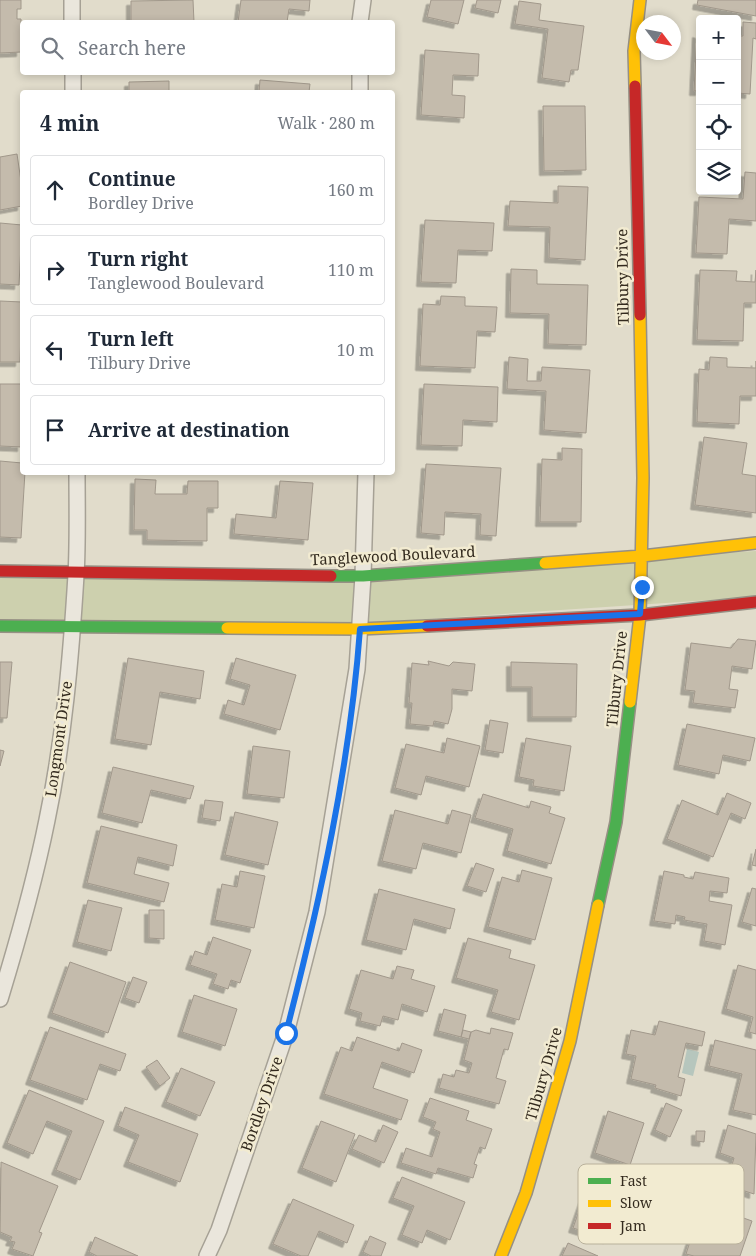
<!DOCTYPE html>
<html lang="en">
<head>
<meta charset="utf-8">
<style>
	:root { --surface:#fff; --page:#f2f2f3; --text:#1f2937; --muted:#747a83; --line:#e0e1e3 }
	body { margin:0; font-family:"Noto Serif",serif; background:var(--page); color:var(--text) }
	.controls { position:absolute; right:15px; top:15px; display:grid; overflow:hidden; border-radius:5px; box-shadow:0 2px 8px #0003 }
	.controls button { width:45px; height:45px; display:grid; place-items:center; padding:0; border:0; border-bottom:1px solid var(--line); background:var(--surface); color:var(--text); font:25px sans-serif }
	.compass { position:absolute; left:636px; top:15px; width:45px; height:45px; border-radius:50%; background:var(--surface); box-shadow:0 2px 8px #0003; rotate:122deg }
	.stop { position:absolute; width:15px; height:15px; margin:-11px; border:4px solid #1a73e8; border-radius:50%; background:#fff }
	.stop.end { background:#1a73e8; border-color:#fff; box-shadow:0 1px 5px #0008 }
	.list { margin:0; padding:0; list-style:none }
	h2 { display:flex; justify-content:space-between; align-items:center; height:65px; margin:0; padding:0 20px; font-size:21px }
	h2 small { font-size:16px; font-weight:400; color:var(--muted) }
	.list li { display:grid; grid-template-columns:32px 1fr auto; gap:15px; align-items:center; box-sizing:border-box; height:70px; margin:0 10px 10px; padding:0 10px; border:1px solid var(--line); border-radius:5px }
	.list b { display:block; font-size:19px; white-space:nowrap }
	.list p { margin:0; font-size:16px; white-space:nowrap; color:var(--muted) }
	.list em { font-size:16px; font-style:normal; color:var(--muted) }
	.icon { flex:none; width:28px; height:28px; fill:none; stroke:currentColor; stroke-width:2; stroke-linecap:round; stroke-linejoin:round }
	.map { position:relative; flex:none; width:756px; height:1256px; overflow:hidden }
	.search { position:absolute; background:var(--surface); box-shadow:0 2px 8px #0003; left:20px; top:20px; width:375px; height:55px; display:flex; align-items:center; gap:12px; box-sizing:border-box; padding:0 18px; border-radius:5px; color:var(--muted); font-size:19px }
	.panel { position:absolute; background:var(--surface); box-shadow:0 2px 8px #0003; left:20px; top:90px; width:375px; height:385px; border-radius:5px }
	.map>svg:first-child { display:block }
	.green { fill:#cdd0ae }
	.water { fill:#b6c6bd }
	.building { fill:#c4bbac; stroke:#a1988b; filter:url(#shadow) }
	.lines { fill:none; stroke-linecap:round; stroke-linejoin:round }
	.street-casing { stroke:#a6a195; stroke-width:18 }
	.fast-casing { stroke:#969084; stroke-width:14 }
	.slow-casing { stroke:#969084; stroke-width:14 }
	.jam-casing { stroke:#969084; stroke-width:14 }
	.street { stroke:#eae6dc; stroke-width:15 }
	.fast { stroke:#4caf50; stroke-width:11 }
	.slow { stroke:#ffc107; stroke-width:11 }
	.jam { stroke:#c62828; stroke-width:11 }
	.route { stroke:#1a73e8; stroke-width:6 }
	.labels { text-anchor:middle; stroke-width:5; stroke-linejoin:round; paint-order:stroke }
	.street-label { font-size:15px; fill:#332a1e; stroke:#f2ebd1 }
	.key { fill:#f2ebd1; stroke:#b9b19b; stroke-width:1 }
	.key-label { font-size:14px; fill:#332a1e }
</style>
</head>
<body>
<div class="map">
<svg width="756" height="1256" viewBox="0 0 756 1256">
	<defs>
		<filter id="shadow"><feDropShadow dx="-4.5" dy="4.5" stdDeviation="0" flood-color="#0004"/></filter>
	</defs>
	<rect width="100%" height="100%" fill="#e1dccb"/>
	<path class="green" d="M756,551v46l-390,26 -366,-2v-44l246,3z"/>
	<path class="water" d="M687,1049l12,3 -6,24 -11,-3z"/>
	<path class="building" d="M0,0h21v9h-4v10h4v33l-21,1z
		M193,0l1,22h-63v-21z
		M241,0h69l-1,11 -20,-2 -2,13h-49z
		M431,0h33l-6,24 -31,-7z
		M477,0h24l-3,13 -23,-5z
		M698,0h58v16l-59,-11z
		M519,1l22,3 -2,16 45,6 -6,44h-7l-2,12 -27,-4 6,-49 -33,-5z
		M743,22l13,1v16l-3,-1 -3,56 -13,-1v-57h6z
		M697,33l3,1v57h-6z
		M425,50l54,4 -1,22 -25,-1 -1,20 13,1 -1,22 -43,-3z
		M260,80l50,4 -1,8h-50z
		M169,81v11h-40v-10z
		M543,106h42l1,64 -42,1z
		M17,154l5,34v18l-22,4v-53z
		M745,172l11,1v48l-27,-2 -2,35 -31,-1 3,-56 44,2z
		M558,186l30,1 -3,73 -36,-2 1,-31 -42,-1 2,-25 48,2z
		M425,220l69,3 -2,28 -34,-1 -2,33 -35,-1z
		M0,223l22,2 -3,60 -19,-1z
		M511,269l26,1v14l51,1 -2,60 -38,-1 1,-30 -39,-1z
		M700,270l37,1 -1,10 19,1 1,-12v33h-12l-1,38 -46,-1z
		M441,296l24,1v9l32,1 -2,25 -18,-1 -2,37 -55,-2 3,-62 17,1z
		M0,301l22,1 -2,60h-20z
		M509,357l19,2 -1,22h14l1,-14 48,3 -4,63 -42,-3 2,-39 -39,-2z
		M710,357l17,1v9l29,1v-7v35h-16l-1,28 -42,-2 2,-53 10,1z
		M0,384h22v63l-22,-1z
		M424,384l74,3 -1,35 -34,-2 -1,26 -41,-1z
		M704,437l43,6 -5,31 14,2v37l-61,-8z
		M562,448l20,1 -1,73h-41l2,-63 20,1z
		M0,461l22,2v9h3l-4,66 -21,-1z
		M426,464l75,4 -5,68 -16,-1 1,-21 -36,-2 -1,23 -23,-2z
		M135,479l21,1 -1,14h32l1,-13h30v27h-11v33l-60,-1v-10h-13z
		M280,481l33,2 -5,57 -74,-6 2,-20 40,4z
		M738,639l18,2 -4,28 -20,-3 -3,23 9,1 -3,18 -42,-5 2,-12 -10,-1 6,-47 40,5z
		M128,658l76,13 -4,28 -40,-7 -9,53 -36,-6z
		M236,658l60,17 -16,55 -56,-16 4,-14 16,5 6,-20 -20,-6z
		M428,661l21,5 4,-4 22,2 -3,27 -20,-2v20l-4,15 -14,-3 -1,5 -23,-2 2,-21h-3l3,-40 17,2z
		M0,662h12l-5,56h-7z
		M511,662l66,2 -1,53h-44v-30h-21z
		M490,720l18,3 -5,30 -18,-3z
		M687,724l68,14 -5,23 -27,-6 -4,19 -41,-9z
		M447,738l33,8 -11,41 -43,-11 -5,19 -26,-7 11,-44 38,9z
		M526,738l45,8 -7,45 -31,-5 1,-6 -15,-3z
		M253,746l37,5 -6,47 -37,-4z
		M0,750l4,1 -4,15z
		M113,767l81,19 -4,13 -39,-9 -9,33 -40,-10z
		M727,793l24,10 -6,16 -14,-6 -18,44 -46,-18 15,-39 36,15z
		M483,794l46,14 2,-7 20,6 -2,6 16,5 -14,46 -44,-13 6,-22 -38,-11z
		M205,800l18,2 -3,19 -18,-3z
		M395,810l53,14 4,-14 19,5 -10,38 -38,-10 -7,26 -34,-8z
		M235,812l43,10 -10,43 -43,-10z
		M101,826l76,19 -4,21 -35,-9 -4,17 35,9 -5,19 -77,-19z
		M756,849v17l-4,-1z
		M476,863l18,6 -8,23 -19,-6z
		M522,870l30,8 -17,62 -47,-13 14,-50 17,5z
		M240,871l25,5 -11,52 -39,-8 7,-36 15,3z
		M664,871l20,4v2l9,2 2,-7 34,6 -2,15 -17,-2 -1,10 23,4 -7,40 -21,-4 3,-17 -23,-4 1,-3 -9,-2 -1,9 -21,-3z
		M752,888l4,1v37l-14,-4z
		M379,889l76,20 -5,20 -36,-10 -8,31 -40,-10z
		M88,900l34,8 -11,43 -34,-9z
		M149,910h15v29l-15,-1z
		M213,937l38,13 -11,33 -9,-3 -3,9 -15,-5 4,-10 -27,-9 5,-14 12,4z
		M468,938l43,12 -2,8 26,7 -16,55 -28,-8 7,-22 -42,-12z
		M70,962l56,20 -18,51 -56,-20z
		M738,965l18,5v64l-7,-2 4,-15 -27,-8z
		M397,966l17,4 -3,9 24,7 -8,26 -25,-8 -4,16 -15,-4 -3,10 -20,-5 2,-8 -13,-4 12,-39 32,9z
		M133,977l14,5 -8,21 -14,-5z
		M194,995l43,14 -12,37 -43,-14z
		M444,1009l22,6 -5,22 -23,-6z
		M659,1021l46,11 -3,14 -16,-3 -8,34 7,2 -4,17 -26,-8 1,-3 -25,-6 5,-23 -10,-2 5,-24 24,5z
		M50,1027l76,27 -6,17 -20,-7 -13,36 -57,-20z
		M491,1028l22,5 -5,17 -4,-1 -8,29 10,3 -7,23 -60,-16 4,-14 11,3 2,-7 13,3 3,-10 -8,-3 7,-28 5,-2 14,4z
		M463,1030l8,2 -2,7 -8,-2z
		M357,1037l42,14 3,-8 20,7 -8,23 -32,-11 -9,26 35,12 -7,20 -77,-26 17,-47 11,4z
		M715,1040l41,10v65l-23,-5 9,-36 -33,-8z
		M157,1060l13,18 -10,8 -14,-19z
		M181,1068l34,14 -15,34 -34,-14z
		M29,1090l75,31 -24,59 -24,-10 16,-39 -25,-10 -14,33 -26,-11z
		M430,1098l39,13 -3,9 26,9 -7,20 -5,-2 -6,17 3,1 -4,13 -35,-10 -2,6 -35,-11 5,-15 26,9 8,-25 -7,-3 3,-7 -13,-5z
		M666,1103l16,7 -12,27 -15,-7z
		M125,1107l73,27 -18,48 -52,-20 11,-27 -21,-9z
		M608,1111l36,12 -14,42 -35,-12z
		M321,1121l34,13 -19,48 -34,-14z
		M383,1125l15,7 -14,31 -32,-14 7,-14 17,7z
		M728,1125l28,9 -2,60 -28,-9 8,-27 -14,-5z
		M696,1131h9l-1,11 -8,-1z
		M1,1162l57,24 -19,46 3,1 -9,23 -21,-7 3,-7 -5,-1 2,-4 -12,-5z
		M402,1177l63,25 -15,38 -23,-10 -5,13 -20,-8 12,-29 -21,-8z
		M681,1184l19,7 -7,20 17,6 7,-21 22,8 -4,11 17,6 -12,35h-46l-8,-2 10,-31 -25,-8z
		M588,1185l35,12 -15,42 -35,-11z
		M293,1199l61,26 -7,18 -28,-12 -11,25h-7l-28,-12z
		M370,1236l16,7 -5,13h-10l-8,-4z
		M95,1237l43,19h-41l-8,-4z
		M568,1243l30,13h-36z"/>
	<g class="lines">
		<defs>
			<path id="street" d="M72,0v22
				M360,22l3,-22
				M73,72v20
				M360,72v20
				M0,999c18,-59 35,-119 47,-179 17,-81 24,-163 29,-245 2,-34 1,-69 1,-103
				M207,1256l12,-26 67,-197 31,-121 40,-243 6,-93 3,-104"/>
			<path id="fast" d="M331,576h32l182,-13
				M0,626l227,2
				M598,905l18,-83 14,-120"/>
			<path id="slow" d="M635,86l-1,-35 6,-51
				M545,563l97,-7 114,-13
				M227,628l133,1 67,-3
				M630,702l10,-87 3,-137 -3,-163
				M501,1256l25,-63 44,-152 28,-136"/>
			<path id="jam" d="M635,86l5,229
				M0,571l331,5
				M427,626l213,-11 116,-13"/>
		</defs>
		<use href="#street" class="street-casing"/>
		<use href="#fast" class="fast-casing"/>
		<use href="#slow" class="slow-casing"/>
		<use href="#jam" class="jam-casing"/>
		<use href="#street" class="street"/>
		<use href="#fast" class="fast"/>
		<use href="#slow" class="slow"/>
		<use href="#jam" class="jam"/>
	</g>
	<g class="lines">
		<path class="route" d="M286,1033c34,-132 64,-268 74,-404l280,-15 2,-27"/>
	</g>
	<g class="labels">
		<g class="street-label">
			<text transform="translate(623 277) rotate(-91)" y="5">Tilbury Drive</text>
			<text transform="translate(393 556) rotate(-3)" y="5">Tanglewood Boulevard</text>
			<text transform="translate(617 679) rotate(-84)" y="5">Tilbury Drive</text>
			<text transform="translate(59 739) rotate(-82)" y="5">Longmont Drive</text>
			<text transform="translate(544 1074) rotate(-74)" y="5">Tilbury Drive</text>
			<text transform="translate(262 1104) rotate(-71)" y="5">Bordley Drive</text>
		</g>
	</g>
	<rect x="578" y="1164" width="166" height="80" rx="8" class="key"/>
	<rect x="588" y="1178" width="23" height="6" fill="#4caf50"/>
	<rect x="588" y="1200" width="23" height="7" fill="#ffc107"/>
	<rect x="588" y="1223" width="23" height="6" fill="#c62828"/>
	<g class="key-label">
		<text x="620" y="1186">Fast</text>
		<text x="620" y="1208">Slow</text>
		<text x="620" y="1231">Jam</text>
	</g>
</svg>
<div class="controls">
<button>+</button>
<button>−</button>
<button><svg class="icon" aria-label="locate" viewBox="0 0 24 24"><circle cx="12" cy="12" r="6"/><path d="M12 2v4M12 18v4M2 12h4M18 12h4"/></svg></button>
<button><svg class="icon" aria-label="layers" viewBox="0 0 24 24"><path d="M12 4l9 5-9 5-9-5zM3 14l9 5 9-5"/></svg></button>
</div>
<svg class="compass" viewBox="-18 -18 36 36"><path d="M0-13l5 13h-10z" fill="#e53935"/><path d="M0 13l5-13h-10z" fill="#747a83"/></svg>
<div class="stop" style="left:286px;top:1033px"></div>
<div class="stop end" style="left:642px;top:587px"></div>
<div class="search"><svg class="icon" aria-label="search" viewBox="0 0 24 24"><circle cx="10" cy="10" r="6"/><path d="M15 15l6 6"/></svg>Search here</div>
<section class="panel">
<h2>4 min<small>Walk · 280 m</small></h2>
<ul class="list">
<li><svg class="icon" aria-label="ahead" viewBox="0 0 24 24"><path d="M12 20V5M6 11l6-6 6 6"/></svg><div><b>Continue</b><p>Bordley Drive</p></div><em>160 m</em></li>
<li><svg class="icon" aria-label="right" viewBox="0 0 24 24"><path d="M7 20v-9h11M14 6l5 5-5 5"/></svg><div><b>Turn right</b><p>Tanglewood Boulevard</p></div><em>110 m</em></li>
<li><svg class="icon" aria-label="left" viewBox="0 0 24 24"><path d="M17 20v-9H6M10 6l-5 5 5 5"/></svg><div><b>Turn left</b><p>Tilbury Drive</p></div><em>10 m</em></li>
<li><svg class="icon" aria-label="arrive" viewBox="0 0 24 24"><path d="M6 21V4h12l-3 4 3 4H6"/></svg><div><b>Arrive at destination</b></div></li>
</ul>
</section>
</div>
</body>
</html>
